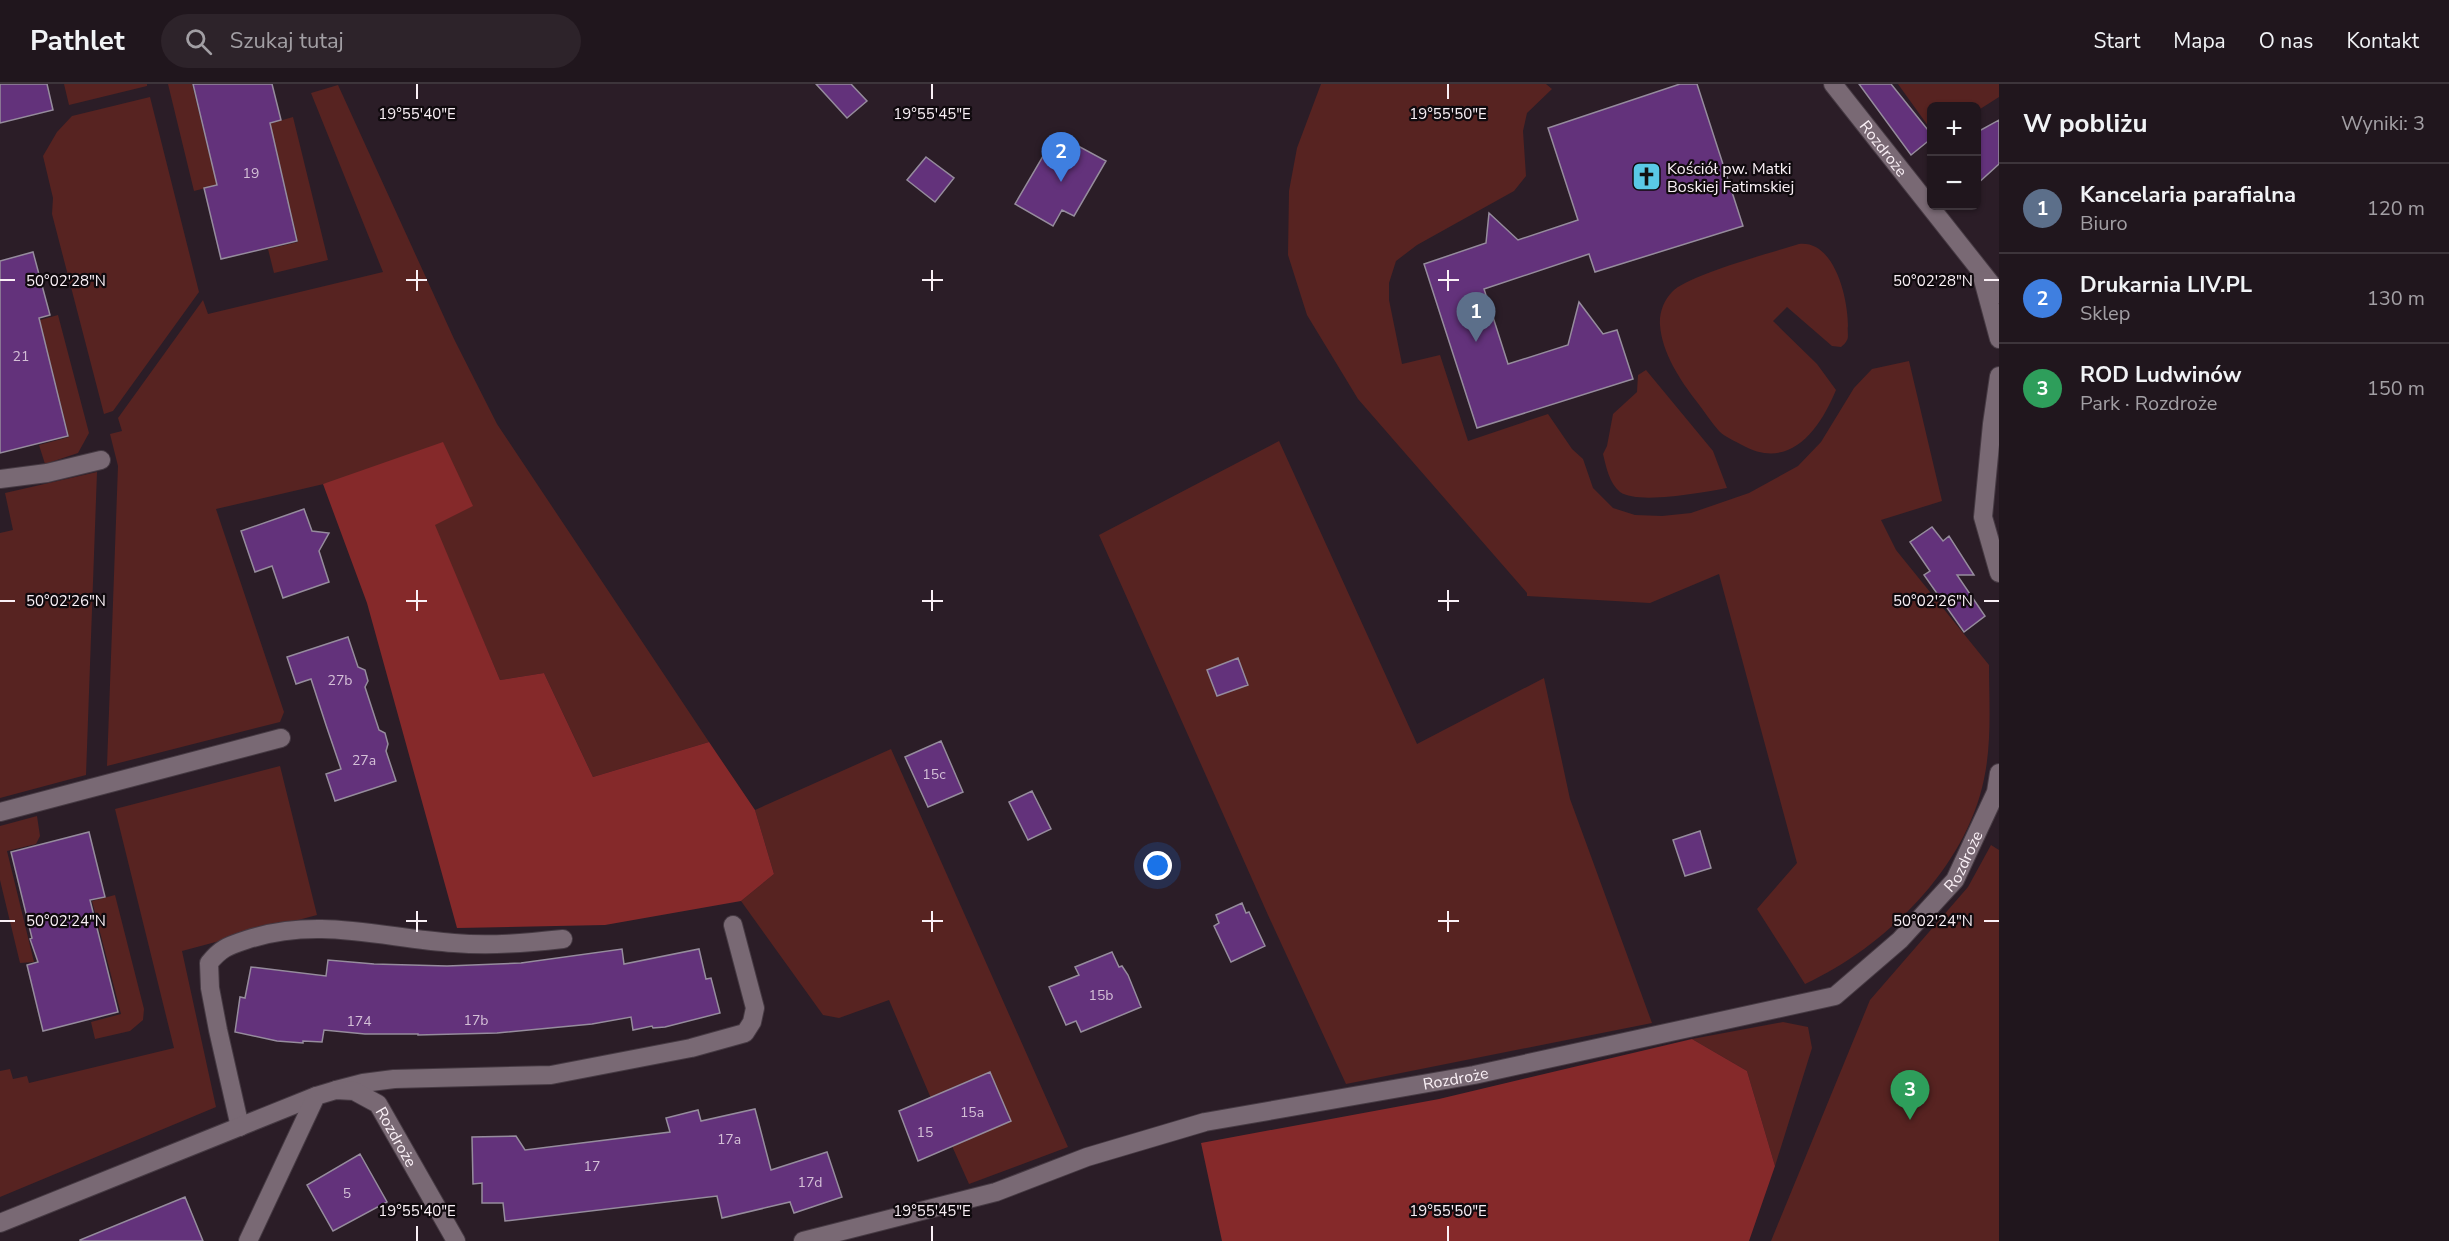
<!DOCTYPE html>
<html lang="pl">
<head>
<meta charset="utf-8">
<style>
	:root { --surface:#20161d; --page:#2d232a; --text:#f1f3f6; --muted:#a29fa4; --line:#3d353b; --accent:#d93025 }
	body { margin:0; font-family:"Nunito Sans",sans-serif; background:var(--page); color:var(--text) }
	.controls { position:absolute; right:18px; top:18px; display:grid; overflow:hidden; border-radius:9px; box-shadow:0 2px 4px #0004 }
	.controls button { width:54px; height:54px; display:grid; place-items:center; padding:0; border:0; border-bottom:2px solid var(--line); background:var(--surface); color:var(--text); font:30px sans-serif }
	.you { position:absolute; left:1158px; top:782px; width:21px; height:21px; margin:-15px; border:4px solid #fff; border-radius:50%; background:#1a73e8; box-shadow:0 0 0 9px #1a73e833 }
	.badge { display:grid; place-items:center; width:39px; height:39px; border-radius:50%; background:var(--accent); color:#fff; font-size:20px; font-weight:700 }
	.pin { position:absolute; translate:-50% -50px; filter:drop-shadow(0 2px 3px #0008) }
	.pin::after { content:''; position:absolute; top:32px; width:21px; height:18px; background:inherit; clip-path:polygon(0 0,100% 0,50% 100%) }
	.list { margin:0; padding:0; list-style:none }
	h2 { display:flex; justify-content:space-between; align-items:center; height:78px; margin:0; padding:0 24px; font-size:26px }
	h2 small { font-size:20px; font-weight:400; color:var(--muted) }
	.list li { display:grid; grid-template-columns:39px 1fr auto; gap:18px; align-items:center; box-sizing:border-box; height:90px; padding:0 24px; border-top:2px solid var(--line) }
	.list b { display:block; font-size:22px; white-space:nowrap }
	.list p { margin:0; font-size:20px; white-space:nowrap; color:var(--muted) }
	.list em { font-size:20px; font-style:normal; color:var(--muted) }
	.icon { flex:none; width:33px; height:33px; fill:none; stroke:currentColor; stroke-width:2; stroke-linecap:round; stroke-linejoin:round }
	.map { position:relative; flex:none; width:1999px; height:1157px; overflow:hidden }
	header { display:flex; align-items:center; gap:36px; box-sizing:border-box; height:84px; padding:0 30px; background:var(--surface); border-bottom:2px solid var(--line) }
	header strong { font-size:28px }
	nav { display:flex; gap:33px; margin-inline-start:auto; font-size:21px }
	.search { width:420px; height:54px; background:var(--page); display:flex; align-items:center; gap:15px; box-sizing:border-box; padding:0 21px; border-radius:33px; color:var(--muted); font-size:22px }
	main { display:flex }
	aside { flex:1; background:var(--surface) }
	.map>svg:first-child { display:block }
	.green { fill:#572321 }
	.forest { fill:#85292a }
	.building { fill:#63327b; stroke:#968c9d; stroke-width:1.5 }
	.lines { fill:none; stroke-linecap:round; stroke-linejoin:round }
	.minor-casing { stroke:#463a43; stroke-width:20 }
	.minor { stroke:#796974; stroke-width:18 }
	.ticks { fill:none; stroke:#faf0f6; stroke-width:2 }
	.labels { text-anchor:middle; stroke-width:4.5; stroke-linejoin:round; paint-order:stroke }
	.number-label { font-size:14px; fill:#d4c0d7 }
	.street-label { font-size:16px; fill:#faf0f6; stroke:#100a0e }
	.poi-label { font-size:16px; fill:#faf0f6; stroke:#100a0e; text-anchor:start }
	.ticks-label { font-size:15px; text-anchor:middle; fill:#faf0f6; stroke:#100a0e; stroke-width:4.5; stroke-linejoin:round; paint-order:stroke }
</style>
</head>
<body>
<header>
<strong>Pathlet</strong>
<div class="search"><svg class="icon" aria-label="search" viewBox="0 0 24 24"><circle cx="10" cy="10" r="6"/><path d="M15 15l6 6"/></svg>Szukaj tutaj</div>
<nav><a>Start</a><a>Mapa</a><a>O nas</a><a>Kontakt</a></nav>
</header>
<main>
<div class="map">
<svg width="1999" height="1157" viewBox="0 0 1999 1157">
	<rect width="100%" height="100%" fill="#2b1d27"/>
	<path class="green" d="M64,0h83v2l-78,19z
		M168,0h24l19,78h5l5,22 -27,7z
		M1321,0h225l6,5 -25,24 -4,18 3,45 -12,15 -97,54 -21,16 -7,22v17l13,64 38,-9 28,86 80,-27 24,35 11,10 10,29 20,20 22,7 27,1 29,-3 58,-20 49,-27 23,-24 33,-54 18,-19 37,-8 33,140 -61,19 15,30 93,115c0,37 3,77 -5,114 -18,89 -99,168 -179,205l-48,-75 40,-46 -78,-289 -69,29 -123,-7v-3l-169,-194 -51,-84 -19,-60 1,-64 8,-43z
		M1898,0h101v13l-22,14 -1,-5h-44l-1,24z
		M338,1l117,256 42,83 212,318 -116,35 -49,-104 -44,7 -66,-155 -106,-42 -112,26 68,203 -4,10 -173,44 11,-300 -8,-32 12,-3 -4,-13 85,-118 5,14 175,-42 -72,-179z
		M150,13l49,195 -86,119 -9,3 -52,-200 1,-16 -10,-42 14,-24 15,-16z
		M293,33l35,143 -54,13 -6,-24 30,-7 -23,-99 -10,-18z
		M1799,160c36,-4 49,55 49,82 -1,4 1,11 -1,14 -1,3 -4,5 -6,7l-9,-1 -45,-39 -14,14 44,43 19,26c-16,39 -46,82 -94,55 -7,-4 -17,-8 -23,-14 -8,-9 -15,-20 -22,-29 -17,-22 -35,-49 -37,-77 -1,-12 4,-25 12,-33 15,-17 102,-40 127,-48z
		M58,231l31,118 -11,20 -33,11 -6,-19 30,-8 -29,-117z
		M1646,286l67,81 14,37c-22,4 -89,17 -107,4 -11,-9 -14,-26 -17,-38l4,-8 6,-32 24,-22 1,-17z
		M1279,357l138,303 127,-66 26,121 82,224 -306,61 -78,-169 -169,-380z
		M97,388l-11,303 -86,23v-265l13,-3 -8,-37z
		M891,665l177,398 -99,37 -17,-38 59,-25 -21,-49 -39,16 -18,15 -44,-103 -50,18 -16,-3 -82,-114 33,-27 -19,-64z
		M280,682l37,149 -135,36 34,156 -216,90v-126l10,-2 3,10 14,-3 2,7 145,-35 -59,-239z
		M37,732l3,20 -4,8 -29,7 27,111 -14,1 -20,-83v-54z
		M1991,761l8,5v391h-228l99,-241 98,-113z
		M115,811l29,114 -1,11 -13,11 -35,8 -4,-17 30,-8 -29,-113z
		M1783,938l25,5 4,21 -37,118 -28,-95 -55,-32z"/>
	<path class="forest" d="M443,358l30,64 -38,19 65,155 44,-7 49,104 116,-35 46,68 19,64 -33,27 -136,24 -148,3 -90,-325 -44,-119z
		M1692,955l55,32 28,95 -26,75h-527l-21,-98 238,-44z"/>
	<path class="building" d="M0,0h47l6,26 -53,13z
		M193,0h79l9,36 -11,3 27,118 -76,18 -17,-71 13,-3z
		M816,0h35l16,17 -20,17z
		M1680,0h17l46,142 -148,46 -6,-18 -105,35 24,75 60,-19 11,-43 24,32 14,-4 16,49 -156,49 -53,-164 62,-21 3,-30 29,27 60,-20 -30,-92z
		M1859,0h32l41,51v3l-21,17z
		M1999,36v44l-22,20v-57l1,-1 3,4z
		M1056,50l50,27 -32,55 -12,-6 -9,16 -38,-22z
		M926,73l28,21 -19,24 -28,-22z
		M33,168l17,63 -11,3 29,118 -68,17v-192z
		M304,425l8,22 17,2 -10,18 10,31 -46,16 -11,-32 -17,6 -14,-41z
		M1932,443l11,14 6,-5 25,39h-17l28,41 -21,16 -40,-57 6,-4 -20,-29z
		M348,553l10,30 7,3 3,11 -3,6 14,43 6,3 3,11 -2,7 10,30 -61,20 -9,-27 15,-5 -15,-44 -15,-46 -15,5 -9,-27z
		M1238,574l10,27 -31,11 -10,-26z
		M941,657l22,51 -35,15 -23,-50z
		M1032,707l19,38 -23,11 -19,-38z
		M1700,747l11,37 -26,8 -12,-36z
		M89,748l16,65 -15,3 28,112 -75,19 -16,-66 11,-3 -8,-23 2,-1 -21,-86z
		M1242,819l4,10 3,-1 16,34 -34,16 -17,-36 5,-3 -3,-8z
		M622,865l2,15 75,-15 7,30 5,-1 9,35 -55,14 -12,1 -1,-2 -19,4 -2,-13 -39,7 -95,9 -79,2v-1h-53l-41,-4 -2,12 -19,-1v2l-26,-2 -42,-9 5,-35 5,1 6,-31 75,9 2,-16 46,4 73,2 74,-3z
		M1112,868l7,15 3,-1 6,9 13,32 -60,25 -5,-11 -10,4 -17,-38 30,-12 -4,-8z
		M990,988l21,49 -93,40 -19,-50z
		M755,1025l16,61 56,-18 15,45 -48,16 -4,-11 -68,16 -5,-22 -212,25 -2,-18h-21v-20l-9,1 -1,-47 44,-1 9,14 145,-18 -4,-14 32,-8 3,11z
		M360,1070l27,48 -54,29 -26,-46z
		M185,1113l18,44h-123v-1z"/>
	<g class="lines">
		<defs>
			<g id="minor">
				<path id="s1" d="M1833,0l166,210"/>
				<path d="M1983,196l16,59"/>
				<path d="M1999,292l-7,48 -9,93 16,56"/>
				<path d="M0,395l47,-6 54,-13"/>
				<path d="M0,728l281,-74"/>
				<path d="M336,1006l27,-7 31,-4 157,-4 140,-27 54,-15 7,-11 3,-14 -22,-83"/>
				<path d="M240,1043l-22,-97 -8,-42 -1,-25c12,-15 19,-17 37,-23 72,-24 136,-2 208,3 37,3 72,0 109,-4"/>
				<path d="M0,1139l316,-127"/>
				<path id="s2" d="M248,1157l68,-145 20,-6 18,1 24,13 78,137"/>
				<path id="s3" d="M803,1157l193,-49 91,-35 118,-35 269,-47 361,-79 65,-56 55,-60 41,-88 3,-19"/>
			</g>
		</defs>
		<use href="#minor" class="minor-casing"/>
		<use href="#minor" class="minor"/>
	</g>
	<path class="ticks" d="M417,0v15M932,0v15M1448,0v15M417,186v21M932,186v21M1448,186v21M0,196h15M406,196h21M922,196h21M1438,196h21M1984,196h15M417,506v21M932,506v21M1448,506v21M0,517h15M406,517h21M922,517h21M1438,517h21M1984,517h15M417,827v21M932,827v21M1448,827v21M0,837h15M406,837h21M922,837h21M1438,837h21M1984,837h15M417,1142v15M932,1142v15M1448,1142v15"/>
	<defs>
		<symbol id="church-square" viewBox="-11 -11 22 22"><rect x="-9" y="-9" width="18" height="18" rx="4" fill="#5ac8e6" stroke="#100a0e"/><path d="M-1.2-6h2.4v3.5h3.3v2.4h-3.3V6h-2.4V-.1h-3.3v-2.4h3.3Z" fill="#111"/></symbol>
	</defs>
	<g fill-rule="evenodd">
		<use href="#church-square" x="1630" y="76" width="33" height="33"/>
	</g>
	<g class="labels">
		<g class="number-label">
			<text x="251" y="94">19</text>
			<text x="21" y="277">21</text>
			<text x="340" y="601">27b</text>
			<text x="364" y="681">27a</text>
			<text x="934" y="695">15c</text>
			<text x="1101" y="916">15b</text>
			<text x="476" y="941">17b</text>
			<text x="359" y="942">174</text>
			<text x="972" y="1033">15a</text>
			<text x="925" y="1053">15</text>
			<text x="729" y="1060">17a</text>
			<text x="592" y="1087">17</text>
			<text x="810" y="1103">17d</text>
			<text x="347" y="1114">5</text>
		</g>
		<g class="street-label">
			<text dy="6" stroke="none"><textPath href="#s1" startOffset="82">Rozdroże</textPath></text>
			<text dy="6" stroke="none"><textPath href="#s3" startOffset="1250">Rozdroże</textPath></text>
			<text dy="6" stroke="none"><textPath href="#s3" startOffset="674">Rozdroże</textPath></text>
			<text dy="6" stroke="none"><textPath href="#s2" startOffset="264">Rozdroże</textPath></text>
		</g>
		<g class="poi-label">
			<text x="1667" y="90">Kościół pw. Matki<tspan x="1667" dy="18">Boskiej Fatimskiej</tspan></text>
		</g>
	</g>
	<g class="ticks-label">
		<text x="417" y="35">19°55'40"E</text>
		<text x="932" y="35">19°55'45"E</text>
		<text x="1448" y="35">19°55'50"E</text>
		<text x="66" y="202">50°02'28"N</text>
		<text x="1933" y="202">50°02'28"N</text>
		<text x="66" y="522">50°02'26"N</text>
		<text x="1933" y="522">50°02'26"N</text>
		<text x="66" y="842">50°02'24"N</text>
		<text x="1933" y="842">50°02'24"N</text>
		<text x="417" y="1132">19°55'40"E</text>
		<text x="932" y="1132">19°55'45"E</text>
		<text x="1448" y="1132">19°55'50"E</text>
	</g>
</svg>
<div class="controls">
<button>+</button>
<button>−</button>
</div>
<div class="you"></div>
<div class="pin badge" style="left:1476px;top:258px;background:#5c6f8a">1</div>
<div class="pin badge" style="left:1061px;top:98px;background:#3f7fe0">2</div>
<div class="pin badge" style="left:1910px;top:1036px;background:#2e9e5b">3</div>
</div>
<aside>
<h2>W pobliżu<small>Wyniki: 3</small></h2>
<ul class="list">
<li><span class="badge" style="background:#5c6f8a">1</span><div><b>Kancelaria parafialna</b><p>Biuro</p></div><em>120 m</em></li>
<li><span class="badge" style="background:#3f7fe0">2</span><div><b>Drukarnia LIV.PL</b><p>Sklep</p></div><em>130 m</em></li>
<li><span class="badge" style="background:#2e9e5b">3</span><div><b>ROD Ludwinów</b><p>Park · Rozdroże</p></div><em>150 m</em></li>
</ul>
</aside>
</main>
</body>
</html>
